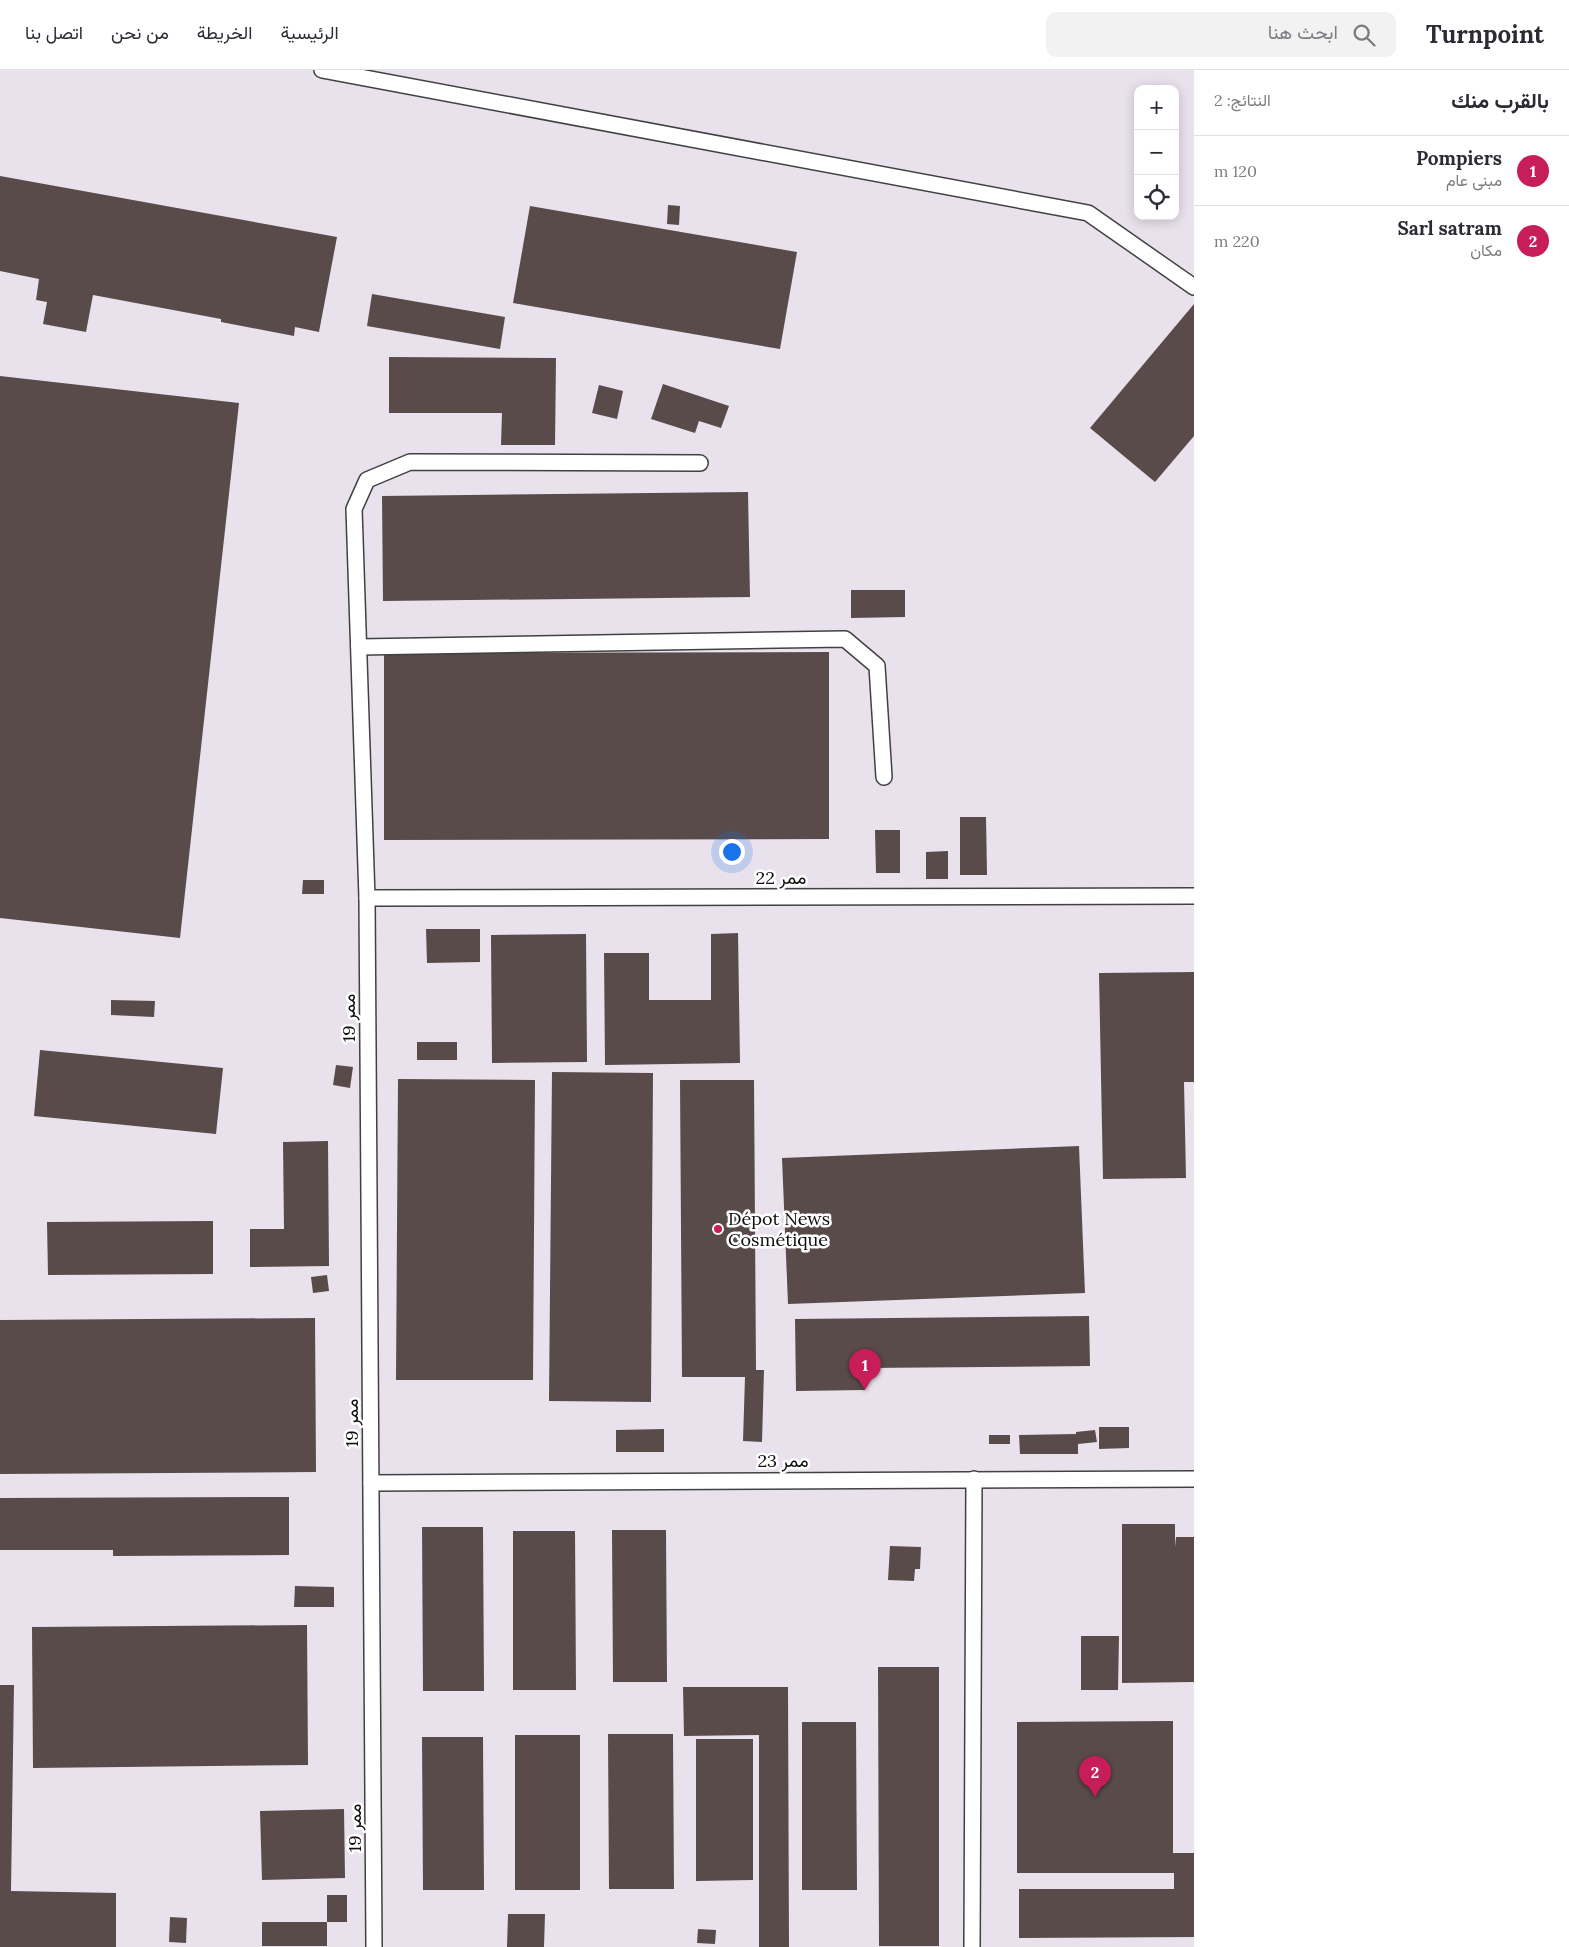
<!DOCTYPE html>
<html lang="ar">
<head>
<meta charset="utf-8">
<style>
  :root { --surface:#fff; --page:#f2f2f3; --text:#2b2b33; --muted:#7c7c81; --line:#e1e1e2; --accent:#c71e59 }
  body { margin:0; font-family:Lora,Vazirmatn,serif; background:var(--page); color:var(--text); direction:rtl }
  .controls { position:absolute; right:15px; top:15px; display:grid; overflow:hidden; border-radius:10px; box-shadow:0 2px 12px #0003 }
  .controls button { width:45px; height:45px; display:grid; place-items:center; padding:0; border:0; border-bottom:1px solid var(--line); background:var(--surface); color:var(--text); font:25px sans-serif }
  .you { position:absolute; left:731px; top:781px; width:18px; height:18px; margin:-12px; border:4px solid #fff; border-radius:50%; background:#1a73e8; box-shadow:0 0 0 8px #1a73e833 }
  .badge { display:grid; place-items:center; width:32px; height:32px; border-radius:50%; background:var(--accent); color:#fff; font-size:16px; font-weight:700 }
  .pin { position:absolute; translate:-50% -41px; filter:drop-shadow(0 1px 2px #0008) }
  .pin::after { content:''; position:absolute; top:26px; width:18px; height:15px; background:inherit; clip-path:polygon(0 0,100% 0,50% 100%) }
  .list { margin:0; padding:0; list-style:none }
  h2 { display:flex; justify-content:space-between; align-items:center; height:65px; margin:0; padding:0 20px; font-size:21px }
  h2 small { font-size:16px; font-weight:400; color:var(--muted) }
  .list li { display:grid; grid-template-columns:32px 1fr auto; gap:15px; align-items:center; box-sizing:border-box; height:70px; padding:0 20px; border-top:1px solid var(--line) }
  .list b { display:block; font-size:19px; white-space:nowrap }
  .list p { margin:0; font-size:16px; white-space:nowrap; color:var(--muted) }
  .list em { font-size:16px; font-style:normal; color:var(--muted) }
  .icon { flex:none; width:28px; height:28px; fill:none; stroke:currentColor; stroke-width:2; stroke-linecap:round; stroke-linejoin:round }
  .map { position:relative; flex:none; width:1194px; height:1877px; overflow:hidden; direction:ltr }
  header { display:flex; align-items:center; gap:30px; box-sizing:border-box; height:70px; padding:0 25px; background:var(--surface); border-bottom:1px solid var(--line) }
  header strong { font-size:24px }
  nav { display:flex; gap:28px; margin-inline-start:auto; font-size:18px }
  .search { width:350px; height:45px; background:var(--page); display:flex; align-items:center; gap:12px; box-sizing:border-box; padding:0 18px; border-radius:10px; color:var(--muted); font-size:19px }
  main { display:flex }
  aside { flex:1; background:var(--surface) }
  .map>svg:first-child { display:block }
  .industrial { fill:#e9e2ed; fill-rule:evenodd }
  .building { fill:#584b4a }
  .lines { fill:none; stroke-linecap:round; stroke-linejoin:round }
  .service-casing { stroke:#414141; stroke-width:18 }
  .service { stroke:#fff; stroke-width:15 }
  .poi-dot { fill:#c71e59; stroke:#fff; stroke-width:2 }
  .labels { text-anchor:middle; stroke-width:5; stroke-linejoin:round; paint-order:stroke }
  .street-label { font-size:18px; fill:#0e0e0e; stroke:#fff }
  .poi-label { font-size:18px; fill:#0e0e0e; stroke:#fff; text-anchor:start }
</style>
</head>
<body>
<header>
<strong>Turnpoint</strong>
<div class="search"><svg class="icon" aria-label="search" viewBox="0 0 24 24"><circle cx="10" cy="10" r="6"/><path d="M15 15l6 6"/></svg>ابحث هنا</div>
<nav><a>الرئيسية</a><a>الخريطة</a><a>من نحن</a><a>اتصل بنا</a></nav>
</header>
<main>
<aside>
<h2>بالقرب منك<small>النتائج: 2</small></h2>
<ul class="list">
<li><span class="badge">1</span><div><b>Pompiers</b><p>مبنى عام</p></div><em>120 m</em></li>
<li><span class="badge">2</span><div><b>Sarl satram</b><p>مكان</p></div><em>220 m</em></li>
</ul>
</aside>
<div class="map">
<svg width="1194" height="1877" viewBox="0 0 1194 1877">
  <rect width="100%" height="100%" fill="#fff7ef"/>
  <path class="industrial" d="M0,0H1194V1877H0ZM1138,19H1175V146H1138Z"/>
  <g class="building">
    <polygon points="0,106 337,167 319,262 295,257 294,266 221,252 221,249 93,225 86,262 43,254 47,232 36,230 39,209 0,201"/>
    <polygon points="668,135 680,136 679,155 667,154"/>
    <polygon points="530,136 797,182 780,279 513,233"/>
    <polygon points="372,224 505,247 500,279 367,256"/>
    <polygon points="1194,234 1194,366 1155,412 1090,358"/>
    <polygon points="389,287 556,288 555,375 501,375 502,343 389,343"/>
    <polygon points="0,306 239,333 180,868 0,848"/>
    <polygon points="663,314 729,336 721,358 699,351 695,363 651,349"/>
    <polygon points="599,315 623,321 617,349 592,343"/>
    <polygon points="748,422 750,527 383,531 382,426"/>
    <polygon points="851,520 905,520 905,547 851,548"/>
    <polygon points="829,582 829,769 384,770 384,583"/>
    <polygon points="960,747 986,747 987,805 960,805"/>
    <polygon points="875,760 900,760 900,803 876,803"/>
    <polygon points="948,781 948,809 926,809 926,782"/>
    <polygon points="303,810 324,810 324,824 302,824"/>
    <polygon points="426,859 480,859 480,892 427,893"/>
    <polygon points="738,863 740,993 605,995 604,883 649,883 649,930 711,930 711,864"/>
    <polygon points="586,864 587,992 492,993 491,865"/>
    <polygon points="1194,902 1194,1012 1184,1012 1186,1108 1103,1109 1099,903"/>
    <polygon points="111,930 155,931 154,947 111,945"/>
    <rect x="417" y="972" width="40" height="18"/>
    <polygon points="40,980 223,998 216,1064 34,1046"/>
    <polygon points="336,995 353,997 350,1018 333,1015"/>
    <polygon points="552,1002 653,1003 651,1332 549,1331"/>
    <polygon points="398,1009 535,1010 533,1310 396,1310"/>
    <polygon points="680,1010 754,1010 756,1300 764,1300 762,1372 743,1371 745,1307 682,1307"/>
    <polygon points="328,1071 329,1196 250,1197 250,1159 284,1159 283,1072"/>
    <polygon points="1079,1076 1085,1223 788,1234 782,1088"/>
    <polygon points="213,1151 213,1204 48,1205 47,1152"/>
    <polygon points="327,1205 329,1221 313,1223 311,1207"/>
    <polygon points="1089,1246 1090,1296 865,1298 865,1320 796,1321 795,1249"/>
    <polygon points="315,1248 316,1402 0,1404 0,1250"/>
    <polygon points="1099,1357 1129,1357 1129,1378 1099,1379"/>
    <polygon points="664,1359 664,1382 616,1382 616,1360"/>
    <polygon points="1095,1360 1097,1372 1078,1374 1078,1384 1020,1384 1019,1365 1076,1364 1076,1362"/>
    <rect x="989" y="1365" width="21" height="9"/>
    <polygon points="289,1427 289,1485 113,1486 113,1480 0,1480 0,1428"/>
    <polygon points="1122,1454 1175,1454 1175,1477 1176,1467 1194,1467 1194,1612 1122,1613"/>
    <polygon points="422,1457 483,1457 484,1621 423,1621"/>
    <polygon points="612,1460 666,1460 667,1612 613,1612"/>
    <polygon points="513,1461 575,1461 576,1620 513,1620"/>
    <polygon points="890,1476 921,1477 920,1499 915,1499 914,1511 888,1510"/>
    <polygon points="295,1516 334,1517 334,1537 294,1537"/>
    <polygon points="307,1555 308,1695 33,1698 32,1557"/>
    <polygon points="1081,1566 1119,1566 1118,1620 1081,1620"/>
    <polygon points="878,1597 939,1597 939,1876 879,1876"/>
    <polygon points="0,1615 14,1615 11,1821 116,1823 116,1877 0,1877"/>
    <polygon points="683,1617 788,1617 789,1877 759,1877 759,1665 684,1666"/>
    <polygon points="1173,1651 1173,1783 1194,1783 1194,1867 1019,1868 1019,1819 1174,1819 1174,1803 1017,1803 1017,1652"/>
    <polygon points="802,1652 856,1652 857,1820 802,1820"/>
    <polygon points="608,1664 673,1664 674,1819 609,1819"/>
    <rect x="515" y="1665" width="65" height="155"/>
    <polygon points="422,1667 483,1667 484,1820 423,1820"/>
    <polygon points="696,1669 753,1669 753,1810 696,1811"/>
    <polygon points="344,1739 345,1808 262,1810 260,1741"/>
    <rect x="327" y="1825" width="20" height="27"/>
    <polygon points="508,1844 545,1844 544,1877 507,1877"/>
    <polygon points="170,1847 187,1848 186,1873 169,1872"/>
    <rect x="262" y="1852" width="65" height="24"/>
    <polygon points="698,1859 716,1860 715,1874 697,1873"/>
  </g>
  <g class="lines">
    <defs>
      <g id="service">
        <polyline points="322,0 1088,143 1194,217"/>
        <polyline points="359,577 845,569 877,596 884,707"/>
        <polyline points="367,828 1194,826"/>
        <polyline points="371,1413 1194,1409"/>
        <polyline points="374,1877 367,828 354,439 367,410 410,392 700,393"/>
        <polyline points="972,1877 974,1409"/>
      </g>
    </defs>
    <use href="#service" class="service-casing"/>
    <use href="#service" class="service"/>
  </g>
  <circle class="poi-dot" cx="718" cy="1159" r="5"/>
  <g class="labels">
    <g class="street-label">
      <text x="781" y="814">ممر 22</text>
      <text transform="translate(349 948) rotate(-90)" y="6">ممر 19</text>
      <text transform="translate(352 1353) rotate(-90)" y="6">ممر 19</text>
      <text x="783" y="1397">ممر 23</text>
      <text transform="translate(355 1758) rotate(-90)" y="6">ممر 19</text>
    </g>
    <g class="poi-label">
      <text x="728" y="1155">Dépot News<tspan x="728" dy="21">Cosmétique</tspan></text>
    </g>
  </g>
</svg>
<div class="controls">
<button>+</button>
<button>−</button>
<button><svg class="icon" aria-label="locate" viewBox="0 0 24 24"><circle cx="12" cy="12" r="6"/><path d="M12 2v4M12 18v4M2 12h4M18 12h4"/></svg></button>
</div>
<div class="you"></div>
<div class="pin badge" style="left:865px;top:1320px">1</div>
<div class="pin badge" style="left:1095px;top:1727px">2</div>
</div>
</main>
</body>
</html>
